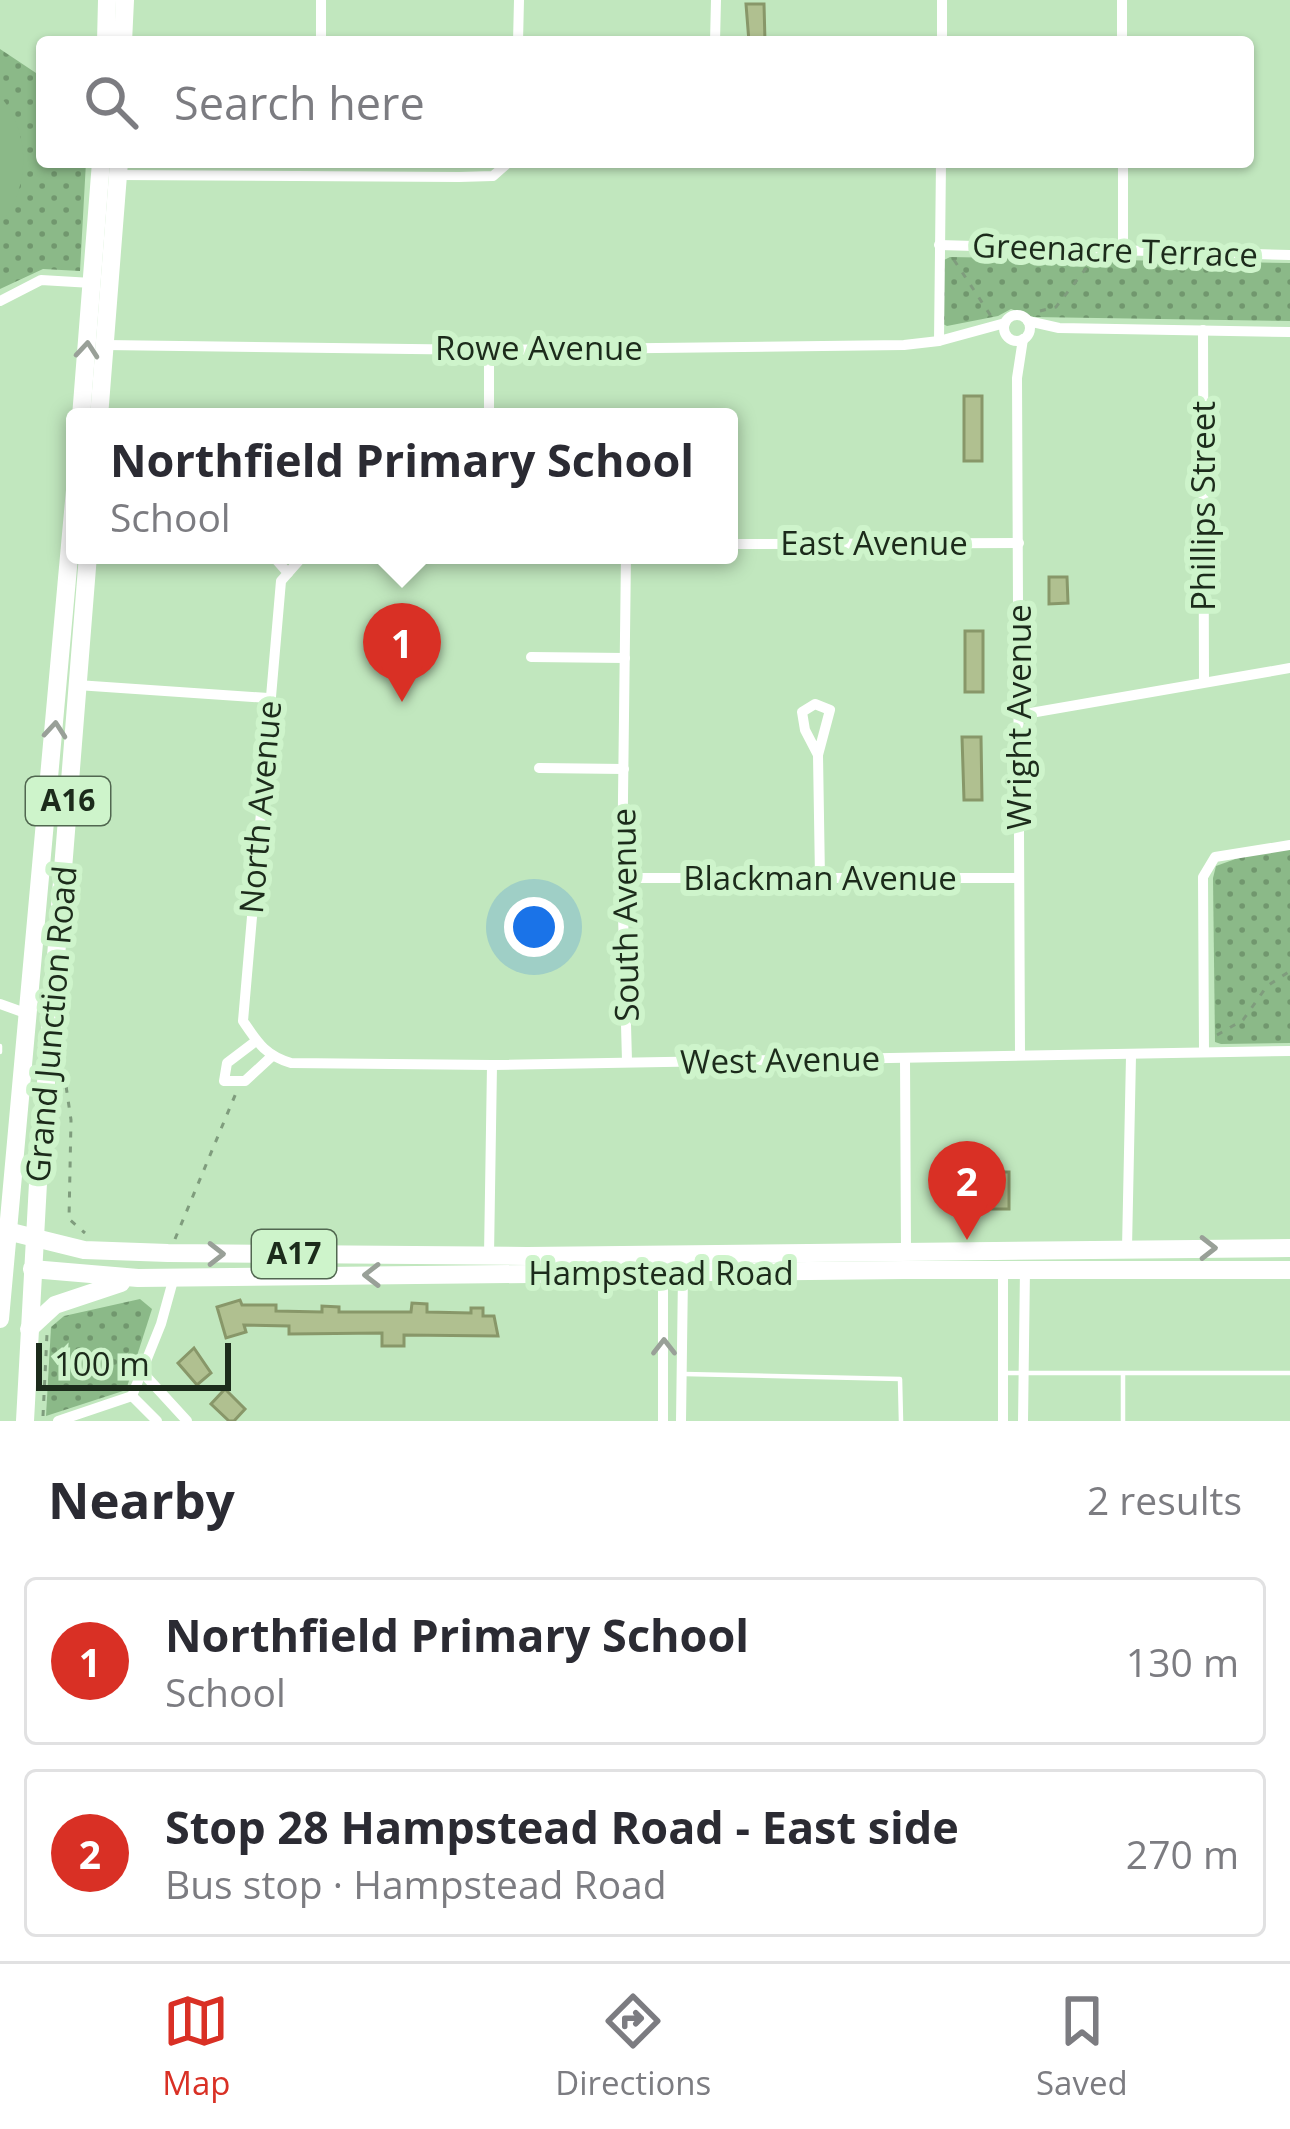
<!DOCTYPE html>
<html lang="en">
<head>
<meta charset="utf-8">
<style>
  :root { --surface:#fff; --page:#f7f7f7; --text:#2b2b33; --muted:#7c7c81; --line:#e1e1e2; --accent:#d93025 }
  body { margin:0; font-family:"Open Sans",sans-serif; background:var(--page); color:var(--text) }
  .scale { position:absolute; left:36px; bottom:30px; width:195px; box-sizing:border-box; padding-left:12px; border:6px solid #1c2b1b; border-top:0; font-size:33px; line-height:42px; white-space:nowrap; color:#1c2b1b; -webkit-text-stroke:9px #cef4cb; paint-order:stroke }
  .you { position:absolute; left:534px; top:927px; width:42px; height:42px; margin:-30px; border:9px solid #fff; border-radius:50%; background:#1a73e8; box-shadow:0 0 0 18px #1a73e833 }
  .badge { display:grid; place-items:center; width:78px; height:78px; border-radius:50%; background:var(--accent); color:#fff; font-size:39px; font-weight:700 }
  .pin { position:absolute; translate:-50% -99px; filter:drop-shadow(0 3px 6px #0008) }
  .pin::after { content:''; position:absolute; top:63px; width:42px; height:36px; background:inherit; clip-path:polygon(0 0,100% 0,50% 100%) }
  .popup { position:absolute; left:66px; top:408px; width:672px; height:156px; box-sizing:border-box; display:grid; place-content:center; border-radius:12px; background:var(--surface); filter:drop-shadow(0 3px 9px #0005); font-size:39px; white-space:nowrap; color:var(--muted) }
  .popup b { font-size:45px; color:var(--text) }
  .popup::after { content:''; position:absolute; left:50%; top:100%; margin-left:-24px; border:24px solid transparent; border-top-color:var(--surface) }
  .list { margin:0; padding:0; list-style:none }
  h2 { display:flex; justify-content:space-between; align-items:center; height:156px; margin:0; padding:0 48px; font-size:51px }
  h2 small { font-size:39px; font-weight:400; color:var(--muted) }
  .list li { display:grid; grid-template-columns:78px 1fr auto; gap:36px; align-items:center; box-sizing:border-box; height:168px; margin:0 24px 24px; padding:0 24px; border:3px solid var(--line); border-radius:12px }
  .list b { display:block; font-size:45px; white-space:nowrap }
  .list p { margin:0; font-size:39px; white-space:nowrap; color:var(--muted) }
  .list em { font-size:39px; font-style:normal; color:var(--muted) }
  .icon { flex:none; width:66px; height:66px; fill:none; stroke:currentColor; stroke-width:2; stroke-linecap:round; stroke-linejoin:round }
  .map { position:relative; flex:none; width:1290px; height:1421px; overflow:hidden }
  .search { position:absolute; background:var(--surface); box-shadow:0 3px 9px #0004; left:36px; right:36px; top:36px; height:132px; display:flex; align-items:center; gap:30px; box-sizing:border-box; padding:0 42px; border-radius:12px; color:var(--muted); font-size:45px }
  .sheet { height:540px; background:var(--surface) }
  nav { display:flex; justify-content:space-around; align-items:center; box-sizing:border-box; height:168px; border-top:3px solid var(--line); background:var(--surface); font-size:33px; color:var(--muted) }
  nav a { display:grid; justify-items:center; gap:6px }
  nav .on { color:var(--accent) }
  .map>svg:first-child { display:block }
  .grass { fill:url(#grass-dots) }
  .pitch { fill:#8bb988 }
  .building { fill:#b0c090; stroke:#889769; stroke-width:3 }
  .lines { fill:none; stroke-linecap:round; stroke-linejoin:round }
  .path { stroke:#7f9c7d; stroke-width:3; stroke-dasharray:6 9; stroke-linecap:butt }
  .lane { stroke:#fff; stroke-width:4.5 }
  .street { stroke:#fff; stroke-width:10 }
  .highway { stroke:#fff; stroke-width:18 }
  .oneway { stroke:#99a098 }
  .labels { text-anchor:middle; stroke-width:12; stroke-linejoin:round; paint-order:stroke }
  .shield { fill:#cef4cb; stroke:#516750; stroke-width:3 }
  .shield-label { font-size:30px; font-weight:bold; fill:#1c2b1b }
  .street-label { font-size:33px; fill:#1c2b1b; stroke:#cef4cb }
</style>
</head>
<body>
<div class="map">
<svg width="1290" height="1421" viewBox="0 0 1290 1421">
  <defs>
    <pattern id="grass-dots" width="8" height="8" patternUnits="userSpaceOnUse" patternTransform="scale(3)"><rect width="8" height="8" fill="#8bb988"/><path d="M2 2h.1M6 6h.1" fill="none" stroke="#71976e" stroke-width="1.8" stroke-linecap="round"/></pattern>
  </defs>
  <rect width="100%" height="100%" fill="#c1e7be"/>
  <g class="grass">
    <polygon points="0,49 42,77 42,162 86,162 80,271 43,269 0,289"/>
    <polygon points="950,257 1290,263 1290,321 1033,317 1011,309 998,316 947,326 941,323 944,260"/>
    <polygon points="1290,849 1290,1043 1221,1044 1215,1042 1213,878 1216,866 1241,857"/>
    <polygon points="140,1299 152,1309 126,1390 46,1416 51,1327 64,1316"/>
  </g>
  <path class="pitch" d="M0,96C31,132 31,188 0,224Z"/>
  <g class="building">
    <polygon points="746,4 764,4 765,42 749,42"/>
    <rect x="964" y="396" width="18" height="65"/>
    <polygon points="1049,577 1067,577 1068,603 1049,604"/>
    <rect x="965" y="631" width="18" height="61"/>
    <polygon points="962,737 981,737 982,800 964,800"/>
    <polygon points="969,1172 1009,1172 1009,1209 945,1209 945,1188 949,1181 969,1181"/>
    <polygon points="240,1300 242,1305 276,1305 276,1311 322,1312 322,1306 339,1307 339,1312 411,1312 412,1303 427,1304 427,1312 471,1313 471,1308 483,1308 483,1316 494,1316 498,1336 404,1335 404,1346 382,1346 382,1333 289,1334 289,1326 244,1325 246,1332 226,1338 217,1307"/>
    <polygon points="194,1348 211,1373 197,1385 178,1363"/>
    <polygon points="225,1389 245,1409 234,1421 229,1421 211,1404"/>
  </g>
  <g class="lines">
    <g class="path">
      <polyline points="954,260 991,316"/>
      <polyline points="1040,311 1056,307 1091,262"/>
      <polyline points="1217,1035 1243,1020 1267,986 1290,971"/>
      <polyline points="64,1072 71,1120 69,1219 85,1233"/>
      <polyline points="175,1239 236,1093"/>
      <polyline points="43,1416 47,1334"/>
    </g>
    <g class="lane">
      <polyline points="0,1046 0,1052"/>
      <polyline points="1003,1373 1290,1373"/>
      <polyline points="684,1374 900,1379 901,1421"/>
      <polyline points="1123,1421 1123,1375"/>
    </g>
    <g class="street">
      <polyline points="1122,0 1122,42"/>
      <polyline points="321,42 321,0"/>
      <polyline points="518,42 519,0"/>
      <polyline points="715,42 716,0"/>
      <polyline points="942,42 942,0"/>
      <polyline points="1123,162 1123,253"/>
      <polyline points="119,175 459,177 493,176 509,162"/>
      <polyline points="939,245 1290,255"/>
      <polyline points="0,301 41,280 92,283"/>
      <circle cx="1017" cy="328" r="13"/>
      <polyline points="1028,321 1059,328 1290,332"/>
      <polyline points="1203,330 1204,681"/>
      <polyline points="939,341 941,162"/>
      <polyline points="105,345 489,350 904,345 939,341 1005,323"/>
      <polyline points="489,350 489,417"/>
      <polyline points="729,544 1019,543"/>
      <polyline points="272,555 288,573"/>
      <path d="M304,555L281,581L243,1021C258,1043 265,1055 291,1063L492,1065L1290,1051"/>
      <polyline points="626,555 622,878 627,1061"/>
      <polyline points="531,657 625,658"/>
      <polyline points="77,685 268,698"/>
      <polyline points="1019,715 1290,668"/>
      <polyline points="818,755 805,730 802,712 815,704 830,710 818,755 820,878"/>
      <polyline points="539,768 624,769"/>
      <polyline points="622,878 1018,878"/>
      <polyline points="0,1004 28,1014"/>
      <polyline points="256,1041 227,1063 224,1081 245,1081 271,1057"/>
      <polyline points="1204,1051 1203,877 1215,857 1290,845"/>
      <polyline points="1020,1055 1017,378 1023,339"/>
      <polyline points="905,1058 906,1253"/>
      <polyline points="1127,1248 1131,1056"/>
      <polyline points="489,1255 492,1065"/>
      <polyline points="663,1274 663,1421"/>
      <polyline points="143,1373 187,1421"/>
      <polyline points="132,1396 157,1421"/>
      <polyline points="58,1421 132,1396 161,1324 174,1277"/>
      <polyline points="681,1421 683,1274"/>
      <polyline points="1003,1421 1003,1270"/>
      <polyline points="1023,1421 1025,1269"/>
    </g>
    <g class="highway">
      <polyline points="106,42 107,0"/>
      <polyline points="123,42 125,0"/>
      <polyline points="81,417 101,162"/>
      <polyline points="99,417 119,162"/>
      <polyline points="7,1231 84,1250 168,1253 527,1256 1290,1248"/>
      <polyline points="32,1269 138,1278 905,1270 1290,1270"/>
      <polyline points="0,1319 75,490"/>
      <polyline points="29,1329 55,1305 121,1283"/>
      <polyline points="25,1421 38,1183 88,555"/>
    </g>
  </g>
  <defs><path id="oneway-chevron" d="M-2-3.5L2.5 0L-2 3.5" fill="none" stroke-width="1.6" stroke-linecap="round" stroke-linejoin="round" transform="scale(3)"/></defs>
  <g class="oneway">
    <use href="#oneway-chevron" transform="translate(87 350) rotate(-85)"/>
    <use href="#oneway-chevron" transform="translate(55 730) rotate(-85)"/>
    <use href="#oneway-chevron" transform="translate(1208 1248)"/>
    <use href="#oneway-chevron" transform="translate(216 1254)"/>
    <use href="#oneway-chevron" transform="translate(372 1275) rotate(180)"/>
    <use href="#oneway-chevron" transform="translate(664 1347) rotate(-90)"/>
  </g>
  <g class="labels">
    <g class="shield">
      <rect x="26" y="777" width="84" height="48" rx="9"/>
      <rect x="252" y="1230" width="84" height="48" rx="9"/>
    </g>
    <g class="shield-label">
      <text x="68" y="811">A16</text>
      <text x="294" y="1264">A17</text>
    </g>
    <g class="street-label">
      <text transform="translate(1115 250) rotate(2)" y="12">Greenacre Terrace</text>
      <text x="539" y="360">Rowe Avenue</text>
      <text transform="translate(1203 506) rotate(-90)" y="12">Phillips Street</text>
      <text x="874" y="555">East Avenue</text>
      <text transform="translate(1019 717) rotate(-90)" y="12">Wright Avenue</text>
      <text transform="translate(260 807) rotate(-85)" y="12">North Avenue</text>
      <text x="820" y="890">Blackman Avenue</text>
      <text transform="translate(625 915) rotate(-91)" y="12">South Avenue</text>
      <text transform="translate(51 1024) rotate(-85)" y="12">Grand Junction Road</text>
      <text transform="translate(780 1060) rotate(-1)" y="12">West Avenue</text>
      <text x="661" y="1285">Hampstead Road</text>
    </g>
  </g>
</svg>
<div class="scale">100 m</div>
<div class="you"></div>
<div class="pin badge" style="left:402px;top:702px">1</div>
<div class="popup"><b>Northfield Primary School</b>School</div>
<div class="pin badge" style="left:967px;top:1240px">2</div>
<div class="search"><svg class="icon" aria-label="search" viewBox="0 0 24 24"><circle cx="10" cy="10" r="6"/><path d="M15 15l6 6"/></svg>Search here</div>
</div>
<section class="sheet">
<h2>Nearby<small>2 results</small></h2>
<ul class="list">
<li><span class="badge">1</span><div><b>Northfield Primary School</b><p>School</p></div><em>130 m</em></li>
<li><span class="badge">2</span><div><b>Stop 28 Hampstead Road - East side</b><p>Bus stop · Hampstead Road</p></div><em>270 m</em></li>
</ul>
</section>
<nav>
<a class="on"><svg class="icon" aria-label="map" viewBox="0 0 24 24"><path d="M3 6l6-2 6 2 6-2v14l-6 2-6-2-6 2zM9 4v14M15 6v14"/></svg>Map</a>
<a><svg class="icon" aria-label="directions" viewBox="0 0 24 24"><path d="M12 3l9 9-9 9-9-9zM9 14v-3h6M13 9l2 2-2 2"/></svg>Directions</a>
<a><svg class="icon" aria-label="saved" viewBox="0 0 24 24"><path d="M7 4h10v16l-5-4-5 4z"/></svg>Saved</a>
</nav>
</body>
</html>
